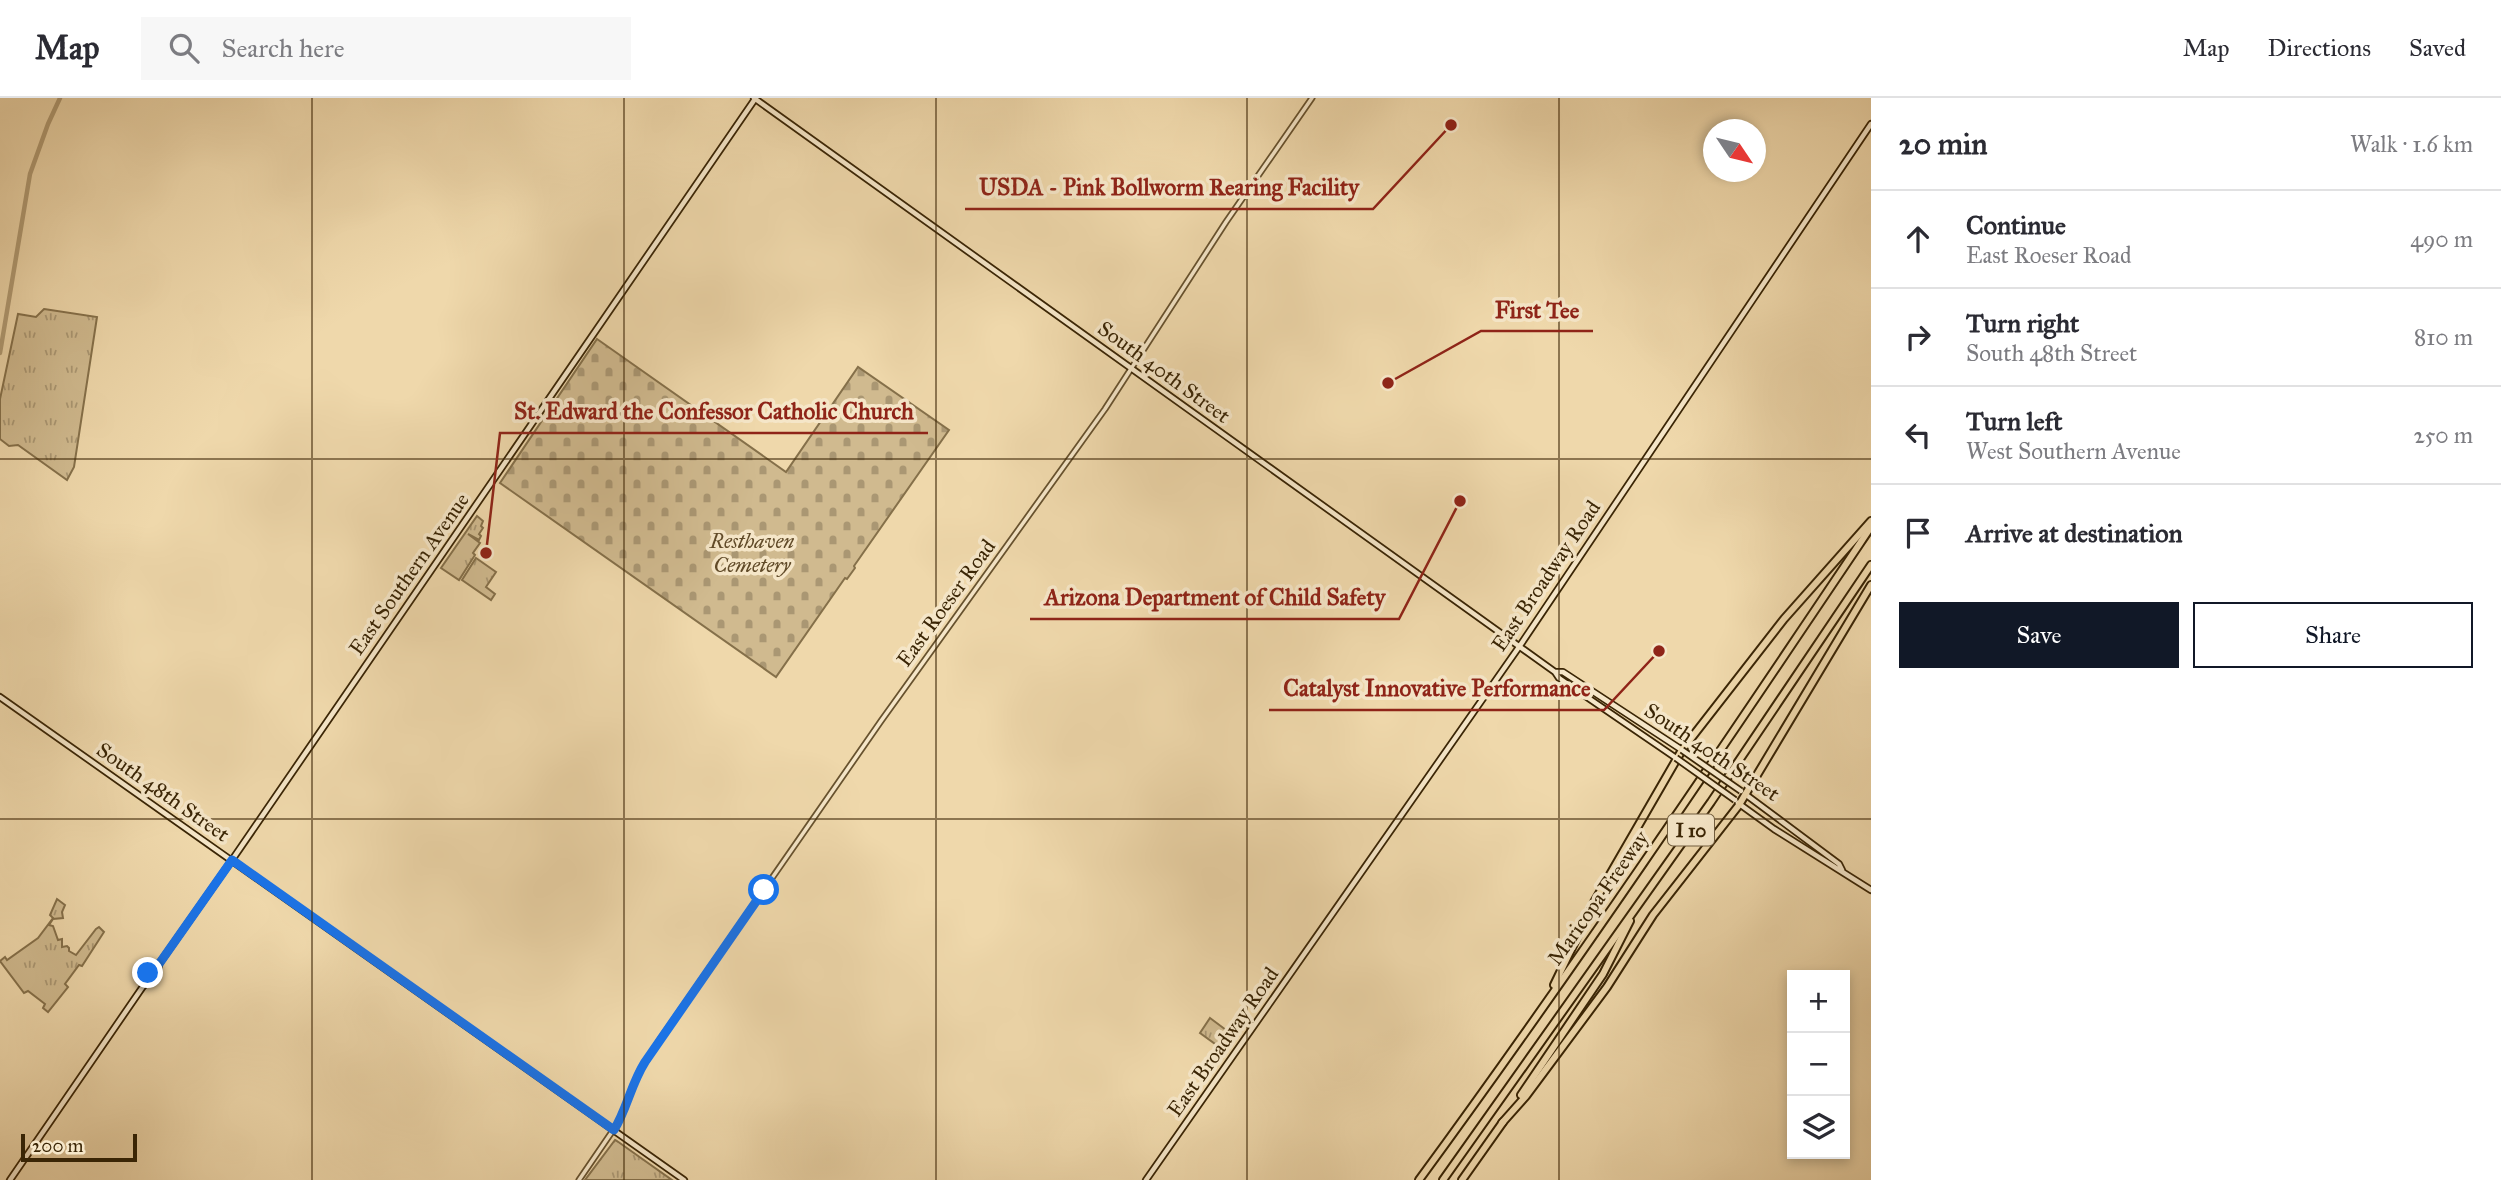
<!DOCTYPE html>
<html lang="en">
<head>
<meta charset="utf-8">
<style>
  :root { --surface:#fff; --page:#f7f7f7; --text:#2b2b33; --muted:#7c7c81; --line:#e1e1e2; --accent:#111827 }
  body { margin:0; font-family:"IM FELL Great Primer",serif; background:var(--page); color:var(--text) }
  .controls { position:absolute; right:21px; bottom:21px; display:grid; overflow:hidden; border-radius:0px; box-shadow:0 4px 10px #0003 }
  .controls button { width:63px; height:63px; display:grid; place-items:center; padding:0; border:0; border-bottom:2px solid var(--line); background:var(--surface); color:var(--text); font:35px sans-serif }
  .compass { position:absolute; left:1703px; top:21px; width:63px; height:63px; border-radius:50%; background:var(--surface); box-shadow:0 4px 10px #0003; rotate:125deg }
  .scale { position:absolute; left:21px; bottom:18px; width:116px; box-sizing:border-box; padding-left:7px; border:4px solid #3a2505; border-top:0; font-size:19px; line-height:24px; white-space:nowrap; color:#3a2505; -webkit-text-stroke:5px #f5e6c8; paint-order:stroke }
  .stop { position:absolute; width:21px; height:21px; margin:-16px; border:5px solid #1a73e8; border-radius:50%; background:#fff }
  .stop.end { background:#1a73e8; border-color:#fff; box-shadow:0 2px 7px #0008 }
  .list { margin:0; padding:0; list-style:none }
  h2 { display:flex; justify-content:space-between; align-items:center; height:91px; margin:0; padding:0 28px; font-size:30px }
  h2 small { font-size:23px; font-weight:400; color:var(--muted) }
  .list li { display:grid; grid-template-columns:46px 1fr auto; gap:21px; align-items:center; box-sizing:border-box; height:98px; padding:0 28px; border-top:2px solid var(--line) }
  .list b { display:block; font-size:26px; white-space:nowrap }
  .list p { margin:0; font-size:23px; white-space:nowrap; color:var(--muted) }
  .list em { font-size:23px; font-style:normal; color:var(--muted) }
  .actions { display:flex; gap:14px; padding:21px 28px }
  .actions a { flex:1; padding:16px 0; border:2px solid var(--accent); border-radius:0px; text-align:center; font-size:24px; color:var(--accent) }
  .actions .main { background:var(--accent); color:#fff }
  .icon { flex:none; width:38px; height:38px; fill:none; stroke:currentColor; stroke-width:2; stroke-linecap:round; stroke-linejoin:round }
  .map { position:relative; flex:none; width:1871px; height:1082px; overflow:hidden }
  header { display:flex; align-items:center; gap:42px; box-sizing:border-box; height:98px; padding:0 35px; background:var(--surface); border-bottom:2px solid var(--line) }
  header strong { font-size:33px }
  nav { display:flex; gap:38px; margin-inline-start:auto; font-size:24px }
  .search { width:490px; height:63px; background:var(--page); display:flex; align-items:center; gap:18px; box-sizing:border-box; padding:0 24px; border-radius:0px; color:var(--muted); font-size:26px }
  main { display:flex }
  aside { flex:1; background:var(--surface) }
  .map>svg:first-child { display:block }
  .grass { fill:url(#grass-tufts); stroke:#85704a; stroke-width:2 }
  .cemetery { fill:url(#cemetery-stones); stroke:#85704a; stroke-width:2 }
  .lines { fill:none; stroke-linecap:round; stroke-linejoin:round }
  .canal { stroke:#b19b73; stroke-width:4.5 }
  .tertiary-casing { stroke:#67522e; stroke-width:7 }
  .secondary-casing { stroke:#3a2505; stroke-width:8 }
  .motorway-casing { stroke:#3a2505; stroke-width:10 }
  .tertiary { stroke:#f5e6c8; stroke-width:3.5 }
  .secondary { stroke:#f5e6c8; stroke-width:4.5 }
  .motorway { stroke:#efd8ab; stroke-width:6 }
  .secondary-bridge-casing { stroke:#3a2505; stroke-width:8; stroke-linecap:butt }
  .secondary-bridge { stroke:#f5e6c8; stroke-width:4.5 }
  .route { stroke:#1a73e8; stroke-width:9 }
  .grid { fill:none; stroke:#3a2505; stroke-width:2; stroke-opacity:0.55 }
  .labels { text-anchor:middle; stroke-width:7; stroke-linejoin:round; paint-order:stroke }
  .shield { fill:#f5e6c8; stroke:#725f40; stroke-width:2 }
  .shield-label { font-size:19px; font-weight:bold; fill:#3a2505 }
  .street-label { font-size:21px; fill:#3a2505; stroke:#f5e6c8 }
  .park-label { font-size:21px; font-style:italic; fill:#604a28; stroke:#f5e6c8 }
  .leader { fill:none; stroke:#8f2418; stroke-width:2.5 }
  .callout-dot { fill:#8f2418; stroke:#f5e6c8; stroke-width:2.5 }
  .callout-label { font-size:23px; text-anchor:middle; font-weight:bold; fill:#8f2418; stroke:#f5e6c8; stroke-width:7; stroke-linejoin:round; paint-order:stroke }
</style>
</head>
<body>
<header>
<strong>Map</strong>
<div class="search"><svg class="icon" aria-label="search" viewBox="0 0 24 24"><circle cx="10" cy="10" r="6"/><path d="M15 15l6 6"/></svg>Search here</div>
<nav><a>Map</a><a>Directions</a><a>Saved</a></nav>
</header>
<main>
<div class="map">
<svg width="1871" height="1082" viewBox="0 0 1871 1082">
  <defs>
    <pattern id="grass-tufts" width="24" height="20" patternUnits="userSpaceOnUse" patternTransform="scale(1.75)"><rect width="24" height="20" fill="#d0ba8f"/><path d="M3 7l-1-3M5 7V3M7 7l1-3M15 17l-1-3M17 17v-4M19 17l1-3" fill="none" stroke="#aa9773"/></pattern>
    <pattern id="cemetery-stones" width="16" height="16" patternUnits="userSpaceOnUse" patternTransform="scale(1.75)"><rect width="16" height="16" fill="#d0ba8f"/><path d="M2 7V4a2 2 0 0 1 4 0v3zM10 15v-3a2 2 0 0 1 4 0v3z" fill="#aa9773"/></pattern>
  </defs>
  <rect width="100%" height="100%" fill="#efd8ab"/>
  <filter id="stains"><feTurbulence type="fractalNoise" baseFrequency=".00286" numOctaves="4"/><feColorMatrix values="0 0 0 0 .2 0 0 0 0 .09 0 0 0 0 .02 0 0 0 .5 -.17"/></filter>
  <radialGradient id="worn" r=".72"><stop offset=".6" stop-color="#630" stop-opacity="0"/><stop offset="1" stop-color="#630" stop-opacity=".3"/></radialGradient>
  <g class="grass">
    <polygon points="44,211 97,219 74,369 67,382 18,347 9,348 0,341 0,301 18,216 36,219"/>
    <polygon points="477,418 483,423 481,428 483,430 479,436 481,438 479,442 468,436 480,445 473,455 475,457 459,482 441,470"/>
    <polygon points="476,460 496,474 486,489 495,496 491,502 462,482"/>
    <polygon points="57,801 65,807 62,814 63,820 53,821 49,827 53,828 58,842 62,841 62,849 67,848 69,850 69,853 76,857 96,831 99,829 104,834 82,868 79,867 65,886 68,889 48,914 43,910 45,906 28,893 24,895 0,863 5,859 7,862 38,840 53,820 50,817"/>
    <polygon points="1210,920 1234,938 1228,947 1225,945 1218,948 1200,935"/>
    <polygon points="615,1042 617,1043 672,1082 585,1082"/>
  </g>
  <polygon class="cemetery" points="597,241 786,374 858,269 949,332 854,468 855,470 847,481 845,480 776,579 500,385"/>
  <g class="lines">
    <polyline class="canal" points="0,255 30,76 48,26 60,0"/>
    <defs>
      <polyline id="tertiary" points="579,1082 618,1025 639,974 661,940 881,623 1105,311 1226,124 1312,0"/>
      <g id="secondary">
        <polyline points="754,0 1555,574 1559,580 1676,660"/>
        <polyline points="1556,574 1563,574 1682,652"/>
        <polyline points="0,599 684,1082"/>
        <polyline points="1745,696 1839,766 1842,772"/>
        <polyline points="1738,705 1774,731 1871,792"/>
        <polyline points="144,887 143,882 154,866 159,866 232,762 755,1"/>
        <path d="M10,1082L144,887C154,883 159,877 159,866"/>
        <polyline points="1146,1082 1519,549 1871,26"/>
      </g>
      <g id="motorway">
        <polyline points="1554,887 1593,806 1682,652 1784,521 1871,423"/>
        <polyline points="1521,997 1603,876 1630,823"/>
        <polyline points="1502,1025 1526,998 1607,889 1653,817 1739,707 1871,487"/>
        <path d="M1419,1082C1576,868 1723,649 1871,429"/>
        <polyline points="1443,1082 1711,704 1871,467"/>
        <polyline points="1462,1082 1503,1024"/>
      </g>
    </defs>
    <use href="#tertiary" class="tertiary-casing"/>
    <use href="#secondary" class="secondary-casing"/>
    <use href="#motorway" class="motorway-casing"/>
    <use href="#tertiary" class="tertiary"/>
    <use href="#secondary" class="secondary"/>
    <use href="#motorway" class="motorway"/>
    <defs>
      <g id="secondary-bridge">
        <polyline points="1682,652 1741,693"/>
        <polyline points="1676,660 1735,702"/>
      </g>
    </defs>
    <use href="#secondary-bridge" class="secondary-bridge-casing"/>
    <use href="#secondary-bridge" class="secondary-bridge"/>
  </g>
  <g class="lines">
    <path class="route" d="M148,875L154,866H159L232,762L614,1032C627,1011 631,986 645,964L764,792"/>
  </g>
  <path class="grid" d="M312,0V1082M624,0V1082M936,0V1082M1247,0V1082M1559,0V1082M0,361H1871M0,721H1871"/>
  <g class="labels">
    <rect class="shield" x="1668" y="716.5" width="46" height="31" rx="5"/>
    <g class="shield-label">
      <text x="1691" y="739">I 10</text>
    </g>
    <g class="street-label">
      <text transform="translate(1164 274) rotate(36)" y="7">South 40th Street</text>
      <text transform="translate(409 476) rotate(-55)" y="7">East Southern Avenue</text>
      <text transform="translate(1546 478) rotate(-56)" y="7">East Broadway Road</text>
      <text transform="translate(946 505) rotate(-54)" y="7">East Roeser Road</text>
      <text transform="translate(1712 654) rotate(34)" y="7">South 40th Street</text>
      <text transform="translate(163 694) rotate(35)" y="7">South 48th Street</text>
      <text transform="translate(1598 800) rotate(-55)" y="7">Maricopa Freeway</text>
      <text transform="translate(1223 944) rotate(-55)" y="7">East Broadway Road</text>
    </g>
    <g class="park-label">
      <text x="752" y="450">Resthaven<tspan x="752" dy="24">Cemetery</tspan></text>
    </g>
  </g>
  <path class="leader" d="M1451 27L1373 111H965M1388 285L1481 233H1593M486 455L500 335H928M1460 403L1399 521H1030M1659 553L1604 612H1269"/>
  <g class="callout-dot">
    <circle cx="1451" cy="27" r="7"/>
    <circle cx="1388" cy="285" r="7"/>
    <circle cx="486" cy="455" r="7"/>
    <circle cx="1460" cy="403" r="7"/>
    <circle cx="1659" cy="553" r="7"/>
  </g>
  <g class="callout-label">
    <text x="1169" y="97">USDA - Pink Bollworm Rearing Facility</text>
    <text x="1537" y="220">First Tee</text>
    <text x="714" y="321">St. Edward the Confessor Catholic Church</text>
    <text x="1215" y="507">Arizona Department of Child Safety</text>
    <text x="1437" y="598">Catalyst Innovative Performance</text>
  </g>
  <rect width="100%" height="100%" filter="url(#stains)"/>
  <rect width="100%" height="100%" fill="url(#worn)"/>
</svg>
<div class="controls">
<button>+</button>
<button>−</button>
<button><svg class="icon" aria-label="layers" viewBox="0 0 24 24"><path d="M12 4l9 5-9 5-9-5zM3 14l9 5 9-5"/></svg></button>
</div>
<svg class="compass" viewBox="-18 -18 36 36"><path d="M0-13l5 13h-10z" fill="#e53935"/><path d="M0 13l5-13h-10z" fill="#7c7c81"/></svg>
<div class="scale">200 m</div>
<div class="stop" style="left:764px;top:792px"></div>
<div class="stop end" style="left:148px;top:875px"></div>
</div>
<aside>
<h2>20 min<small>Walk · 1.6 km</small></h2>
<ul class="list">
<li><svg class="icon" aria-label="ahead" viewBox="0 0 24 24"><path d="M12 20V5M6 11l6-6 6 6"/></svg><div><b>Continue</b><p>East Roeser Road</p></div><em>490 m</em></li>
<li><svg class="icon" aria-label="right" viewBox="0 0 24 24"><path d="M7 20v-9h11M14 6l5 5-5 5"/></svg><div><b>Turn right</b><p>South 48th Street</p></div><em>810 m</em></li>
<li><svg class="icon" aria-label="left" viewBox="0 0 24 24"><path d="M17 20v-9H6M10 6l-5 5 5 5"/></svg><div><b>Turn left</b><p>West Southern Avenue</p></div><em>250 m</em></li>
<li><svg class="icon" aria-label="arrive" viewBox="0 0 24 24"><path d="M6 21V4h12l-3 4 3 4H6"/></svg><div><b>Arrive at destination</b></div></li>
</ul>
<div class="actions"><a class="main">Save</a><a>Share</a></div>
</aside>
</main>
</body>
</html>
